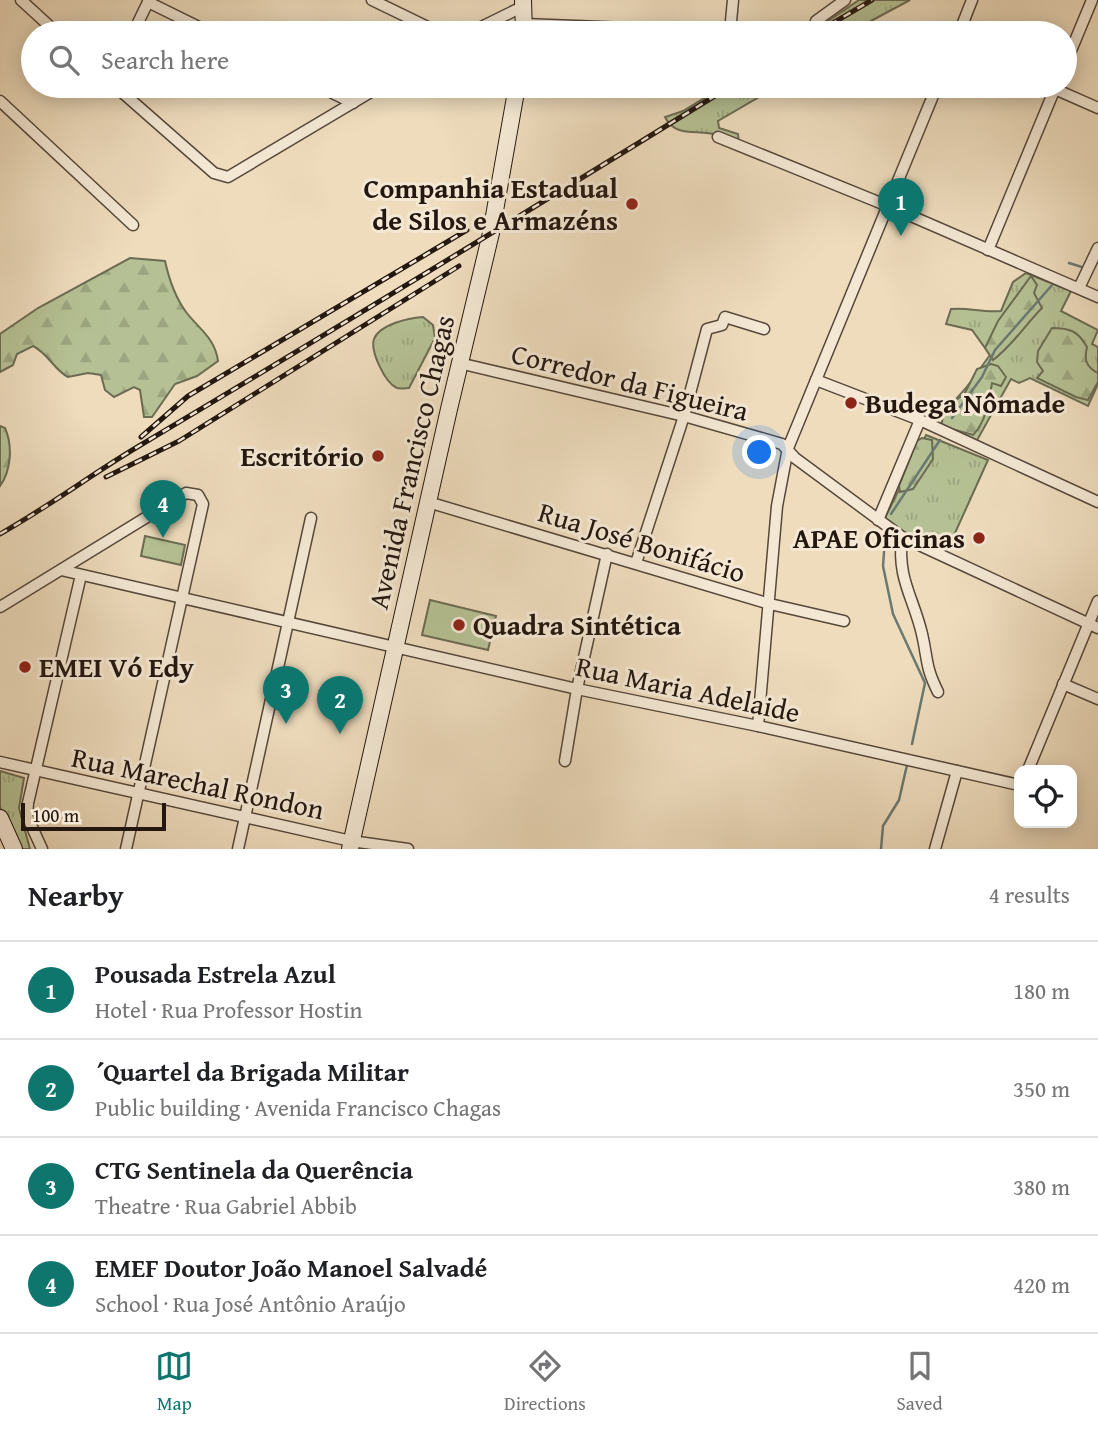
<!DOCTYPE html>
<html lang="en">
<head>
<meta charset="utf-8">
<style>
  :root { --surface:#fff; --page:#f2f2f2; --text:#202124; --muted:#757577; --line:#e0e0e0; --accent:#0f766e }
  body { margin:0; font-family:"Gentium Book Plus",serif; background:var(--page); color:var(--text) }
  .controls { position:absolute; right:21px; bottom:21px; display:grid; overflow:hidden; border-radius:14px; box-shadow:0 4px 18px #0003 }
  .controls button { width:63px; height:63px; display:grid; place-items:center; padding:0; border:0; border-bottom:2px solid var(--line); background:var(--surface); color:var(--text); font:35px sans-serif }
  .scale { position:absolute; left:21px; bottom:18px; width:145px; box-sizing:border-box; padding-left:7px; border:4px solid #241710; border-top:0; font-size:19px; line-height:24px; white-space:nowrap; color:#241710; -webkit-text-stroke:5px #f4e8d4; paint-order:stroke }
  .you { position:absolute; left:760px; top:453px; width:24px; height:24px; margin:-18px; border:5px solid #fff; border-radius:50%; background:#1a73e8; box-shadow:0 0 0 10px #1a73e833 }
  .badge { display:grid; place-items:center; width:46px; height:46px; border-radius:50%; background:var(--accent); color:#fff; font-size:23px; font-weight:700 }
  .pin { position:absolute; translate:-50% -58px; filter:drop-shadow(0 2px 4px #0008) }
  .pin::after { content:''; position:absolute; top:37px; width:24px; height:21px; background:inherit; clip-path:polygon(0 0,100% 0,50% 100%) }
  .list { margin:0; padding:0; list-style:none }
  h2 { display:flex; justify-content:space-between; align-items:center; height:91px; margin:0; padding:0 28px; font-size:30px }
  h2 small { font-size:23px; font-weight:400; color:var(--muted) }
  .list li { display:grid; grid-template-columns:46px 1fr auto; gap:21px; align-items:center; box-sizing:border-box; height:98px; padding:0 28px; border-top:2px solid var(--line) }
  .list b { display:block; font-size:26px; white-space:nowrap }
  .list p { margin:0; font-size:23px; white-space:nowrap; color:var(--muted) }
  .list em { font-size:23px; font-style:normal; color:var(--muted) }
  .icon { flex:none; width:38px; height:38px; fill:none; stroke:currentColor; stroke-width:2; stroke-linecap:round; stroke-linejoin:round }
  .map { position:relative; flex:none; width:1098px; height:849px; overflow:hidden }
  .search { position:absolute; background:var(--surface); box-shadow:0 4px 18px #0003; left:21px; right:21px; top:21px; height:77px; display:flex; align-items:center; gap:18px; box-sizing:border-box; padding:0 24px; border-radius:38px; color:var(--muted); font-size:26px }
  .sheet { height:483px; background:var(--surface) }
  nav { display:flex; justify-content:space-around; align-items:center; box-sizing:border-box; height:98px; border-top:2px solid var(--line); background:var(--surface); font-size:19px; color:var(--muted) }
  nav a { display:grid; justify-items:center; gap:4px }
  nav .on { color:var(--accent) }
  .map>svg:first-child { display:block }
  .grass { fill:url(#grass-tufts); stroke:#6c6c52; stroke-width:2 }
  .forest { fill:url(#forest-firs); stroke:#6c6c52; stroke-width:2 }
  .pitch { fill:#b5c194; stroke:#6c6c52; stroke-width:2 }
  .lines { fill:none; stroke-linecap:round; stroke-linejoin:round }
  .stream { stroke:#6a7972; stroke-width:2.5 }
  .street-casing { stroke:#56483b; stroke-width:13 }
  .secondary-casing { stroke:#241710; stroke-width:18 }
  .street { stroke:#f4e8d4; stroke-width:10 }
  .secondary { stroke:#f4e8d4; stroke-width:16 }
  .rail-casing { stroke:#241710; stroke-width:5 }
  .rail { stroke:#f4e8d4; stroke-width:2.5; stroke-dasharray:8; stroke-linecap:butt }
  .poi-dot { fill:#8f2418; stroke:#f4e8d4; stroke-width:2.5 }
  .labels { text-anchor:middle; stroke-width:6; stroke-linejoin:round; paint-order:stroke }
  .poi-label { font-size:28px; font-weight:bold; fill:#241710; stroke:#f4e8d4; text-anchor:end }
  .street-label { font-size:28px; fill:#241710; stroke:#f4e8d4 }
</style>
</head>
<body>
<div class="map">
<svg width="1098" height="849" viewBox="0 0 1098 849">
  <defs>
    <pattern id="grass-tufts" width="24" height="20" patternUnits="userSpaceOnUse" patternTransform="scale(1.75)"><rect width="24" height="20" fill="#b5c194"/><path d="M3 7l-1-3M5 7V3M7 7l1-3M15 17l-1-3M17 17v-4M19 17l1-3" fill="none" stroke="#9ca57f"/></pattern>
    <pattern id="forest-firs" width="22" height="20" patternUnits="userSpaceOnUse" patternTransform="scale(1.75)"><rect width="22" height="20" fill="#b5c194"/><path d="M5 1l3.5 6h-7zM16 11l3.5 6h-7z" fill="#9ca57f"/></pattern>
  </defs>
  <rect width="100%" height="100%" fill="#eedcbd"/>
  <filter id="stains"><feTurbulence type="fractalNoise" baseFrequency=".00286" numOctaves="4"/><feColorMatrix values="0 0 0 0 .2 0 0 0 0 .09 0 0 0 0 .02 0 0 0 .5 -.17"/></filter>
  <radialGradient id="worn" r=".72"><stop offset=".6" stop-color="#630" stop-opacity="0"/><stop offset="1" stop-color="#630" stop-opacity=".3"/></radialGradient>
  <g class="grass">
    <polygon points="859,0 910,0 869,22 867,30 863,33 818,33 818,28"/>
    <path d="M724,86H778L718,121L719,128L738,134L739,144C732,141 725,137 717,135C698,129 675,138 665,117L683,111Z"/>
    <path d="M1026,273L1071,291L1061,311L1098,330L1092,344L1098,347V384L1088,406L1030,378L1019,383L1011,379L975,444L941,426L945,409C965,393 975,375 990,355L972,330L946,324L951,309C968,307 983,313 1001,311L1013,282Z"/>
    <path d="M423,317L433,325L435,338L409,388C405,388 401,389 397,388C385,383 370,351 374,339C380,324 409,318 423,317Z"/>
    <polygon points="926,435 988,460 946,553 883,522"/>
    <polygon points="0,771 24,778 19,808 30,849 19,849 0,807"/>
  </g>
  <g class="forest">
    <path d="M130,258L165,261C169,279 175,297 186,312C199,329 215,338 218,361L197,376L175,384L152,417H144L140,390L134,387L114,397L105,390L101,375L88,373L68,377C53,369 49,354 33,346L17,354L13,365L0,372V334L38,308Z"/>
    <path d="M1031,276L1037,285L1034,293L1042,308C1025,325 1013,345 993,360L985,348L998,321Z"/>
    <path d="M1052,328C1070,328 1078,331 1087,347C1084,360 1086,367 1098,373V382L1088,400L1076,397L1037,378L1043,371L1037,362L1038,351Z"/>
    <path d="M991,364L998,366L1006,377L1001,386L992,383C989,401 986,422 973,435L941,426L945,409L965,393L977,369Z"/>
    <path d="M0,426L5,428C13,446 11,471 0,486Z"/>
    <polygon points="922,438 932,440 933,459 913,489 900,492 899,486 917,441"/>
  </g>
  <g class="pitch">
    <polygon points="145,536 185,545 181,565 141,556"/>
    <polygon points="430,600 496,616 488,650 422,635"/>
  </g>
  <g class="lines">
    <g class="stream">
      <polyline points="1069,263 1085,268"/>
      <polyline points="952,418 982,377 995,350 1053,284"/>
      <polyline points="891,514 940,440"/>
      <polyline points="885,539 883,566 893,614 925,683 912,744"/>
      <polyline points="881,849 883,826 899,800 907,765"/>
    </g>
    <defs>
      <g id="street">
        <polyline points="21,0 57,33"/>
        <polyline points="372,0 440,33"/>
        <polyline points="148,2 211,33"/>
        <polyline points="524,24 730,32 733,0"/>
        <polyline points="133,33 149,0"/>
        <polyline points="469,33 524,6"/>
        <polyline points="813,33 816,21 845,0"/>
        <polyline points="959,33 972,0"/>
        <polyline points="1065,65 1092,0"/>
        <polyline points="115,86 214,173 228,177 381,86"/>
        <polyline points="318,86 353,103"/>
        <polyline points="1048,86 1098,108"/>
        <polyline points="0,101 133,225"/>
        <polyline points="718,137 888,206 1098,297"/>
        <polyline points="988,250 1056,86"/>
        <polyline points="1079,288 1098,248"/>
        <polyline points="459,363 684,416 782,444 795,458 902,537 1098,628"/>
        <polyline points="816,380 920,420 1098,502"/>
        <polyline points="428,502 770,604 844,621"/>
        <polyline points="878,520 920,420"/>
        <path d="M902,537C897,579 913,596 922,634C928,660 925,666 938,692"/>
        <polyline points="636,563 684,416 707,329 722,325 725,317 764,329"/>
        <polyline points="61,570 577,689 758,726 1019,785"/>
        <polyline points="0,607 186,493 198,495 203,504 126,849"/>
        <polyline points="1063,684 1098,699"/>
        <polyline points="758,726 777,506 788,448 937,86"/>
        <polyline points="565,761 577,689 607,554"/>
        <polyline points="0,762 351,841 408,849"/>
        <polyline points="1028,770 1098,601"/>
        <polyline points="42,849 27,816 28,803 81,575"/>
        <polyline points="238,849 311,518"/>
        <polyline points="935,849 957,771"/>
      </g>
      <g id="secondary">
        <polyline points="523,0 524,33"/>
        <polyline points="0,818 14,849"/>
        <polyline points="350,849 449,409 491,233 517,86"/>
      </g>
    </defs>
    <use href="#street" class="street-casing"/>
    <use href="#secondary" class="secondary-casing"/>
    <use href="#street" class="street"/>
    <use href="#secondary" class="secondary"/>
    <defs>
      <g id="rail">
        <polyline points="816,33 872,0"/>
        <polyline points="141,437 188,396 467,230"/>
        <polyline points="106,477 179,441 459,266"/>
        <path d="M0,534C48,507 92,474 139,446C337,328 535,207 731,86"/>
      </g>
    </defs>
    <use href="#rail" class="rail-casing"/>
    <use href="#rail" class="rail"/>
  </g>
  <g class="poi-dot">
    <circle cx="632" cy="204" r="7"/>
    <circle cx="851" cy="403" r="7"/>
    <circle cx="378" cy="456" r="7"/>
    <circle cx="979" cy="538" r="7"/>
    <circle cx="459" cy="625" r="7"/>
    <circle cx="25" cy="667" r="7"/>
  </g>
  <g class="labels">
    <g class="poi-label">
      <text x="618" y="198">Companhia Estadual<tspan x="618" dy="32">de Silos e Armazéns</tspan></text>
      <text x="865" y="413" text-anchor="start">Budega Nômade</text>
      <text x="364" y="466">Escritório</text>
      <text x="965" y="548">APAE Oficinas</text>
      <text x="473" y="635" text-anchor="start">Quadra Sintética</text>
      <text x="39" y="677" text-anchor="start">EMEI Vó Edy</text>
    </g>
    <g class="street-label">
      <text transform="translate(630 382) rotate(14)" y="10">Corredor da Figueira</text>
      <text transform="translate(411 462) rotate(-77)" y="10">Avenida Francisco Chagas</text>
      <text transform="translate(642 542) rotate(17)" y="10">Rua José Bonifácio</text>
      <text transform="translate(688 689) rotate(12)" y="10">Rua Maria Adelaide</text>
      <text transform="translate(198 783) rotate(12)" y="10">Rua Marechal Rondon</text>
    </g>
  </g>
  <rect width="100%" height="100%" filter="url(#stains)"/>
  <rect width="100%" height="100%" fill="url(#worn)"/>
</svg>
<div class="controls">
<button><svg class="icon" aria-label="locate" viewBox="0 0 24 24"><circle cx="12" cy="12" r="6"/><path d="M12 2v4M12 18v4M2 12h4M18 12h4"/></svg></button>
</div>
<div class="scale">100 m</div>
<div class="you"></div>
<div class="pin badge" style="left:901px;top:236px">1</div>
<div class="pin badge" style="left:340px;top:734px">2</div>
<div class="pin badge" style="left:286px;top:724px">3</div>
<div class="pin badge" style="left:163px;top:538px">4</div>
<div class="search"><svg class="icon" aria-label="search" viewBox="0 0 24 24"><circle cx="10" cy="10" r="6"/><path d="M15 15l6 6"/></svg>Search here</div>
</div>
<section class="sheet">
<h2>Nearby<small>4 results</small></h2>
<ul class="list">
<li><span class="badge">1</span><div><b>Pousada Estrela Azul</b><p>Hotel · Rua Professor Hostin</p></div><em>180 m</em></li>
<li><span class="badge">2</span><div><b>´Quartel da Brigada Militar</b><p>Public building · Avenida Francisco Chagas</p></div><em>350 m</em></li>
<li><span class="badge">3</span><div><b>CTG Sentinela da Querência</b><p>Theatre · Rua Gabriel Abbib</p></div><em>380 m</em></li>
<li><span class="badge">4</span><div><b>EMEF Doutor João Manoel Salvadé</b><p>School · Rua José Antônio Araújo</p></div><em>420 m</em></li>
</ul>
</section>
<nav>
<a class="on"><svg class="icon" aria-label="map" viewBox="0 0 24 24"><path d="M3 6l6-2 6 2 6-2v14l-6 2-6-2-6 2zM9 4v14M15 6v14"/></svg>Map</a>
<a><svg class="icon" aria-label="directions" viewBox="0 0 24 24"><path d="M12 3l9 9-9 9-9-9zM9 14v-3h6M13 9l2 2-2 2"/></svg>Directions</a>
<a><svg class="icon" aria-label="saved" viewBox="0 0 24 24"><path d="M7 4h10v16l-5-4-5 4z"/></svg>Saved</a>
</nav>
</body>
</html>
